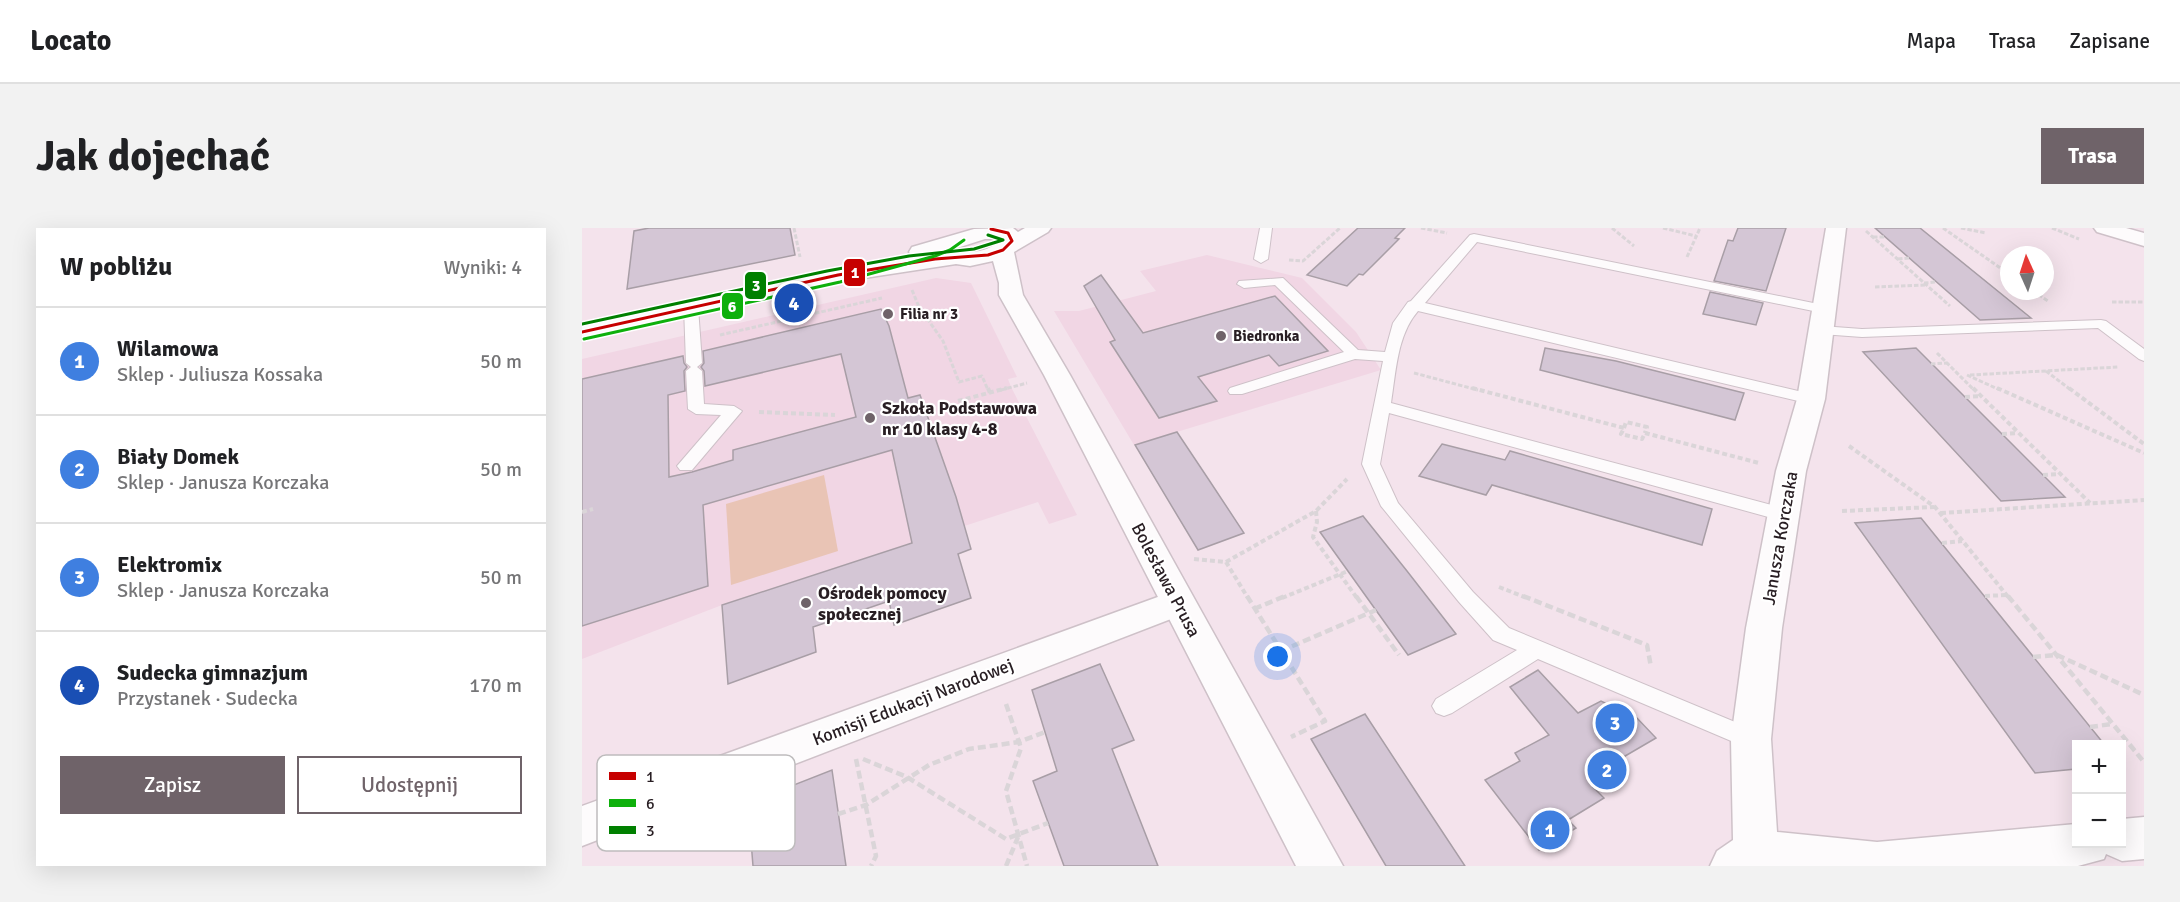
<!DOCTYPE html>
<html lang="pl">
<head>
<meta charset="utf-8">
<style>
  :root { --surface:#fff; --page:#f2f2f2; --text:#202124; --muted:#757577; --line:#e0e0e0; --accent:#6f6369 }
  body { margin:0; font-family:Signika,sans-serif; background:var(--page); color:var(--text) }
  .controls { position:absolute; right:18px; bottom:18px; display:grid; overflow:hidden; border-radius:0px; box-shadow:0 6px 24px #0002 }
  .controls button { width:54px; height:54px; display:grid; place-items:center; padding:0; border:0; border-bottom:2px solid var(--line); background:var(--surface); color:var(--text); font:30px sans-serif }
  .compass { position:absolute; left:1418px; top:18px; width:54px; height:54px; border-radius:50%; background:var(--surface); box-shadow:0 6px 24px #0002; rotate:357deg }
  .you { position:absolute; left:696px; top:429px; width:21px; height:21px; margin:-15px; border:4px solid #fff; border-radius:50%; background:#1a73e8; box-shadow:0 0 0 9px #1a73e833 }
  .badge { display:grid; place-items:center; width:39px; height:39px; border-radius:50%; background:var(--accent); color:#fff; font-size:20px; font-weight:700 }
  .pin { position:absolute; translate:-50% -50%; border:3px solid #fff; box-shadow:0 2px 6px #0006 }
  .list { margin:0; padding:0; list-style:none }
  h2 { display:flex; justify-content:space-between; align-items:center; height:78px; margin:0; padding:0 24px; font-size:26px }
  h2 small { font-size:20px; font-weight:400; color:var(--muted) }
  .list li { display:grid; grid-template-columns:39px 1fr auto; gap:18px; align-items:center; box-sizing:border-box; height:108px; padding:0 24px; border-top:2px solid var(--line) }
  .list b { display:block; font-size:22px; white-space:nowrap }
  .list p { margin:0; font-size:20px; white-space:nowrap; color:var(--muted) }
  .list em { font-size:20px; font-style:normal; color:var(--muted) }
  .actions { display:flex; gap:12px; padding:18px 24px }
  .actions a { flex:1; padding:14px 0; border:2px solid var(--accent); border-radius:0px; text-align:center; font-size:21px; color:var(--accent) }
  .actions .main { background:var(--accent); color:#fff }
  .map { position:relative; flex:none; width:1562px; height:638px; overflow:hidden; border-radius:0px }
  header { display:flex; align-items:center; gap:36px; box-sizing:border-box; height:84px; padding:0 30px; background:var(--surface); border-bottom:2px solid var(--line) }
  header strong { font-size:28px }
  nav { display:flex; gap:33px; margin-inline-start:auto; font-size:21px }
  .intro { display:flex; align-items:center; justify-content:space-between; box-sizing:border-box; height:144px; padding:0 36px }
  h1 { margin:0; font-size:42px }
  .button { padding:15px 27px; border-radius:0px; background:var(--accent); color:#fff; font-size:21px; font-weight:700 }
  main { display:flex; gap:36px; padding:0 36px }
  aside { flex:1; background:var(--surface); border-radius:0px; box-shadow:0 6px 24px #0002 }
  .map>svg:first-child { display:block }
  .built { fill:#f1d6e4 }
  .green { fill:#e9c4b5 }
  .building { fill:#d4c6d5; stroke:#a89ea6; stroke-width:1.5 }
  .lines { fill:none; stroke-linecap:round; stroke-linejoin:round }
  .lane-casing { stroke:#cec1c8; stroke-width:2 }
  .street-casing { stroke:#cec1c8; stroke-width:3 }
  .secondary-casing { stroke:#cec1c8; stroke-width:3 }
  .path-far2 { stroke:#dad5d8; stroke-width:3; stroke-dasharray:4.5 2; stroke-linecap:butt }
  .path-far1 { stroke:#dad5d8; stroke-width:4; stroke-dasharray:5 3; stroke-linecap:butt }
  .path { stroke:#dad5d8; stroke-width:4.5; stroke-dasharray:8 4; stroke-linecap:butt }
  .lane { fill:#fdfbfc; fill-rule:evenodd }
  .street { fill:#fdfbfc; fill-rule:evenodd }
  .secondary { fill:#fdfbfc; fill-rule:evenodd }
  .bus-1-casing { stroke:#fff; stroke-width:6 }
  .bus-2-casing { stroke:#fff; stroke-width:6 }
  .bus-3-casing { stroke:#fff; stroke-width:6 }
  .bus-1 { stroke:#c60000; stroke-width:3 }
  .bus-2 { stroke:#0eb00c; stroke-width:3 }
  .bus-3 { stroke:#008000; stroke-width:3 }
  .poi-dot { fill:#6f6369; stroke:#fff; stroke-width:2 }
  .labels { text-anchor:middle; stroke-width:4.5; stroke-linejoin:round; paint-order:stroke }
  .far-poi-label { font-size:15px; font-weight:bold; fill:#281e23; stroke:#fff; text-anchor:start }
  .poi-label { font-size:18px; font-weight:bold; fill:#281e23; stroke:#fff; text-anchor:start }
  .street-label { font-size:18px; fill:#281e23; stroke:#fff }
  .key { fill:#fff; stroke:#bebcbd; stroke-width:1.5 }
  .key-label { font-size:16px; fill:#281e23 }
  .line-badge { stroke:#fff; stroke-width:2 }
  .badge-label { font-size:16px; text-anchor:middle; font-weight:bold; fill:#fff }
</style>
</head>
<body>
<header>
<strong>Locato</strong>
<nav><a>Mapa</a><a>Trasa</a><a>Zapisane</a></nav>
</header>
<div class="intro"><h1>Jak dojechać</h1><a class="button">Trasa</a></div>
<main>
<aside>
<h2>W pobliżu<small>Wyniki: 4</small></h2>
<ul class="list">
<li><span class="badge" style="background:#3f7fe0">1</span><div><b>Wilamowa</b><p>Sklep · Juliusza Kossaka</p></div><em>50 m</em></li>
<li><span class="badge" style="background:#3f7fe0">2</span><div><b>Biały Domek</b><p>Sklep · Janusza Korczaka</p></div><em>50 m</em></li>
<li><span class="badge" style="background:#3f7fe0">3</span><div><b>Elektromix</b><p>Sklep · Janusza Korczaka</p></div><em>50 m</em></li>
<li><span class="badge" style="background:#1a4fb4">4</span><div><b>Sudecka gimnazjum</b><p>Przystanek · Sudecka</p></div><em>170 m</em></li>
</ul>
<div class="actions"><a class="main">Zapisz</a><a>Udostępnij</a></div>
</aside>
<div class="map">
<svg width="1562" height="638" viewBox="0 0 1562 638">
  <rect width="100%" height="100%" fill="#f4e3ec"/>
  <g class="built">
    <polygon points="625,27 720,50 774,104 799,142 552,217 472,83 497,83 574,63 558,43"/>
    <polygon points="354,50 389,55 435,149 426,151 429,159 495,287 467,296 456,274 140,377 0,431 0,131"/>
  </g>
  <polygon class="green" points="242,247 256,323 149,357 144,276"/>
  <g class="building">
    <polygon points="67,0 208,0 213,27 45,61 52,3"/>
    <polygon points="776,0 823,0 813,10 817,11 781,47 777,46 765,58 725,47"/>
    <polygon points="1156,0 1204,0 1184,63 1132,53 1146,12 1151,13"/>
    <polygon points="1293,0 1338,0 1449,90 1398,92"/>
    <polygon points="519,47 561,105 693,68 746,123 697,138 687,127 616,149 635,173 577,190 528,114 533,112 502,58"/>
    <polygon points="1128,64 1181,75 1174,97 1121,86"/>
    <polygon points="299,81 307,98 326,170 338,167 374,269 389,321 376,326 389,370 312,397 307,373 231,399 234,424 146,456 140,377 330,315 310,222 121,277 126,358 0,398 0,151 101,128 102,135 105,139 102,143 103,163 86,167 87,249 110,244 151,232 151,222 274,189 259,126 123,158 122,143 119,139 122,135 121,123"/>
    <polygon points="963,120 1034,133 1162,165 1153,192 958,142"/>
    <polygon points="1334,120 1483,269 1419,273 1281,124"/>
    <polygon points="595,204 627,252 662,305 616,322 553,217"/>
    <polygon points="860,216 923,232 928,223 1130,281 1120,317 910,257 904,267 837,248"/>
    <polygon points="781,288 825,343 874,406 826,427 738,304"/>
    <polygon points="1339,290 1522,516 1494,516 1494,541 1453,545 1273,295"/>
    <polygon points="518,436 552,512 530,521 576,638 482,638 451,553 475,543 450,462"/>
    <polygon points="956,442 996,485 1019,473 1055,490 1074,510 1038,531 1046,539 1011,559 1022,570 986,592 994,600 957,622 903,552 938,533 933,525 967,507 928,459"/>
    <polygon points="783,486 838,570 883,638 804,638 729,511"/>
    <polygon points="250,542 264,638 171,638 166,575"/>
  </g>
  <g class="lines">
    <defs>
      <g id="lane">
        <polygon points="678,0 690,0 686,31 679,35 672,31"/>
        <path d="M892,6L1241,77L1248,81L1241,85L895,14L843,75L1229,166L1237,171L1229,176L836,83C815,107 814,144 809,175L1208,282L1210,287L1208,292L1201,293L807,185L798,236L816,275L891,364L927,400L1177,504L1181,511L1177,518L1169,521L1161,518L956,431L870,485L862,488L854,485L850,478L854,471L935,422L911,412L877,374L799,278L780,236L801,133L773,131L660,166H648L646,163L648,160L762,124L693,57L662,60L655,56L657,53L701,50L776,122L803,124L811,95L826,74L829,73L888,7Z"/>
        <polygon points="109,75 116,79 120,135 115,139 120,143 122,176 152,178 160,183 110,242 98,242 95,238 139,187 114,186 106,181 104,143 109,139 104,135 102,79"/>
        <polygon points="1519,92 1524,93 1562,121 1562,133 1557,131 1516,100 1280,109 1239,106 1232,102 1239,98 1280,101"/>
      </g>
      <g id="street">
        <polygon points="1244,0 1264,0 1243,171 1224,243 1200,400 1189,511 1195,604 1295,614 1494,596 1494,616 1540,616 1540,591 1562,589 1562,631 1540,633 1524,626 1522,631 1496,638 1128,638 1135,623 1151,612 1149,511 1164,400 1194,243 1215,171"/>
        <polygon points="595,362 607,366 613,375 607,384 0,618 0,578"/>
      </g>
      <g id="secondary">
        <path d="M431,0L436,4L443,0H469L466,4L432,24L441,67L488,147L761,638H714L462,147L417,67V55L411,33L388,38L374,36L256,54L0,111V97L256,40L331,29L327,24L330,19L392,1ZM403,11H418L419,13C406,22 390,28 375,20Z"/>
        <polygon points="1512,0 1544,0 1562,5 1562,18 1515,4"/>
      </g>
    </defs>
    <use href="#lane" class="lane-casing"/>
    <use href="#street" class="street-casing"/>
    <use href="#secondary" class="secondary-casing"/>
    <g class="path-far2">
      <polyline points="212,0 218,29"/>
      <polyline points="839,0 865,5"/>
      <polyline points="1030,0 1052,18"/>
      <polyline points="1081,0 1114,8"/>
      <polyline points="1361,0 1427,46"/>
      <polyline points="1379,0 1404,5"/>
      <polyline points="1470,0 1497,11"/>
      <polyline points="1284,3 1368,78"/>
      <polyline points="1291,9 1302,9"/>
      <polyline points="1105,29 1118,0"/>
      <polyline points="1316,31 1327,30"/>
      <polyline points="707,32 721,33 758,0"/>
      <polyline points="1342,55 1354,54"/>
      <polyline points="1293,59 1343,57"/>
      <polyline points="330,62 337,79 361,113 377,154 400,148 406,162"/>
      <polyline points="1451,63 1466,73"/>
      <polyline points="1530,74 1562,74"/>
      <polyline points="138,107 300,70"/>
      <polyline points="1355,125 1392,162"/>
      <polyline points="1349,136 1365,135"/>
      <polyline points="1464,143 1489,162"/>
      <polyline points="832,145 896,162"/>
      <polyline points="1385,147 1418,162"/>
      <polyline points="1388,147 1536,139"/>
      <polyline points="419,162 445,155"/>
    </g>
    <g class="path-far1">
      <polyline points="406,160 408,165"/>
      <polyline points="890,160 1042,200 1039,206 1060,211 1063,205 1177,235"/>
      <polyline points="1391,160 1508,275"/>
      <polyline points="1415,160 1562,225"/>
      <polyline points="1487,160 1562,216"/>
      <polyline points="1383,169 1398,168"/>
      <polyline points="376,173 425,160"/>
      <polyline points="177,184 253,187"/>
      <polyline points="1042,200 1044,194 1065,199 1063,205"/>
      <polyline points="1420,206 1436,205"/>
      <polyline points="1267,218 1353,279 1427,370"/>
      <polyline points="1461,247 1477,246"/>
      <polyline points="734,283 735,294 731,309 775,370"/>
      <polyline points="1260,283 1352,279"/>
      <polyline points="0,284 11,281"/>
      <polyline points="1359,285 1562,272"/>
      <polyline points="1360,315 1380,313"/>
      <polyline points="612,331 644,334 666,370"/>
      <polyline points="644,334 734,283 765,251"/>
      <polyline points="917,359 945,370"/>
      <polyline points="1403,368 1424,367"/>
      <polyline points="700,370 766,343"/>
    </g>
    <g class="path">
      <polyline points="665,368 743,493 709,509"/>
      <polyline points="774,368 817,427"/>
      <polyline points="941,368 1065,417 1069,439"/>
      <polyline points="1426,368 1562,534"/>
      <polyline points="672,381 703,368"/>
      <polyline points="699,423 794,382"/>
      <polyline points="1451,429 1475,427 1562,467"/>
      <polyline points="424,476 439,520 424,563 445,638"/>
      <polyline points="1508,499 1530,496"/>
      <polyline points="274,531 294,628 289,638"/>
      <polyline points="281,531 325,549 424,611 466,595"/>
      <polyline points="256,586 284,577 347,537 387,521 437,514 463,504"/>
      <polyline points="424,638 436,609"/>
    </g>
    <use href="#lane" class="lane"/>
    <use href="#street" class="street"/>
    <use href="#secondary" class="secondary"/>
    <defs>
      <polyline id="bus-1" points="0,104 256,47 353,31 406,27 421,22 430,13 426,5 409,1"/>
      <polyline id="bus-2" points="2,111 258,54 353,28 368,22 382,12"/>
      <polyline id="bus-3" points="0,96 245,43 327,28 392,21 421,12 406,7"/>
    </defs>
    <use href="#bus-1" class="bus-1-casing"/>
    <use href="#bus-2" class="bus-2-casing"/>
    <use href="#bus-3" class="bus-3-casing"/>
    <use href="#bus-1" class="bus-1"/>
    <use href="#bus-2" class="bus-2"/>
    <use href="#bus-3" class="bus-3"/>
  </g>
  <g class="poi-dot">
    <circle cx="306" cy="86" r="6"/>
    <circle cx="639" cy="108" r="6"/>
    <circle cx="288" cy="190" r="6"/>
    <circle cx="224" cy="375" r="6"/>
  </g>
  <g class="labels">
    <g class="far-poi-label">
      <text x="318" y="91">Filia nr 3</text>
      <text x="651" y="113">Biedronka</text>
    </g>
    <g class="poi-label">
      <text x="300" y="186">Szkoła Podstawowa<tspan x="300" dy="21">nr 10 klasy 4-8</tspan></text>
      <text x="236" y="371">Ośrodek pomocy<tspan x="236" dy="21">społecznej</tspan></text>
    </g>
    <g class="street-label">
      <text transform="translate(1198 310) rotate(-80)" y="6">Janusza Korczaka</text>
      <text transform="translate(584 352) rotate(62)" y="6">Bolesława Prusa</text>
      <text transform="translate(331 474) rotate(-21)" y="6">Komisji Edukacji Narodowej</text>
    </g>
  </g>
  <rect x="15" y="527" width="198" height="96" rx="9" class="key"/>
  <rect x="27" y="544" width="27" height="8" fill="#c60000"/>
  <rect x="27" y="571" width="27" height="8" fill="#0eb00c"/>
  <rect x="27" y="598" width="27" height="8" fill="#008000"/>
  <g class="key-label">
    <text x="64" y="554">1</text>
    <text x="64" y="581">6</text>
    <text x="64" y="608">3</text>
  </g>
  <g class="line-badge">
    <rect x="261" y="30" width="23" height="29" rx="6" fill="#c60000"/>
    <rect x="162" y="43" width="23" height="29" rx="6" fill="#008000"/>
    <rect x="139" y="64" width="23" height="28" rx="6" fill="#0eb00c"/>
  </g>
  <g class="badge-label">
    <text x="273" y="50">1</text>
    <text x="174" y="63">3</text>
    <text x="150" y="84">6</text>
  </g>
</svg>
<div class="controls">
<button>+</button>
<button>−</button>
</div>
<svg class="compass" viewBox="-18 -18 36 36"><path d="M0-13l5 13h-10z" fill="#e53935"/><path d="M0 13l5-13h-10z" fill="#757577"/></svg>
<div class="you"></div>
<div class="pin badge" style="left:968px;top:602px;background:#3f7fe0">1</div>
<div class="pin badge" style="left:1025px;top:542px;background:#3f7fe0">2</div>
<div class="pin badge" style="left:1033px;top:495px;background:#3f7fe0">3</div>
<div class="pin badge" style="left:212px;top:75px;background:#1a4fb4">4</div>
</div>
</main>
</body>
</html>
